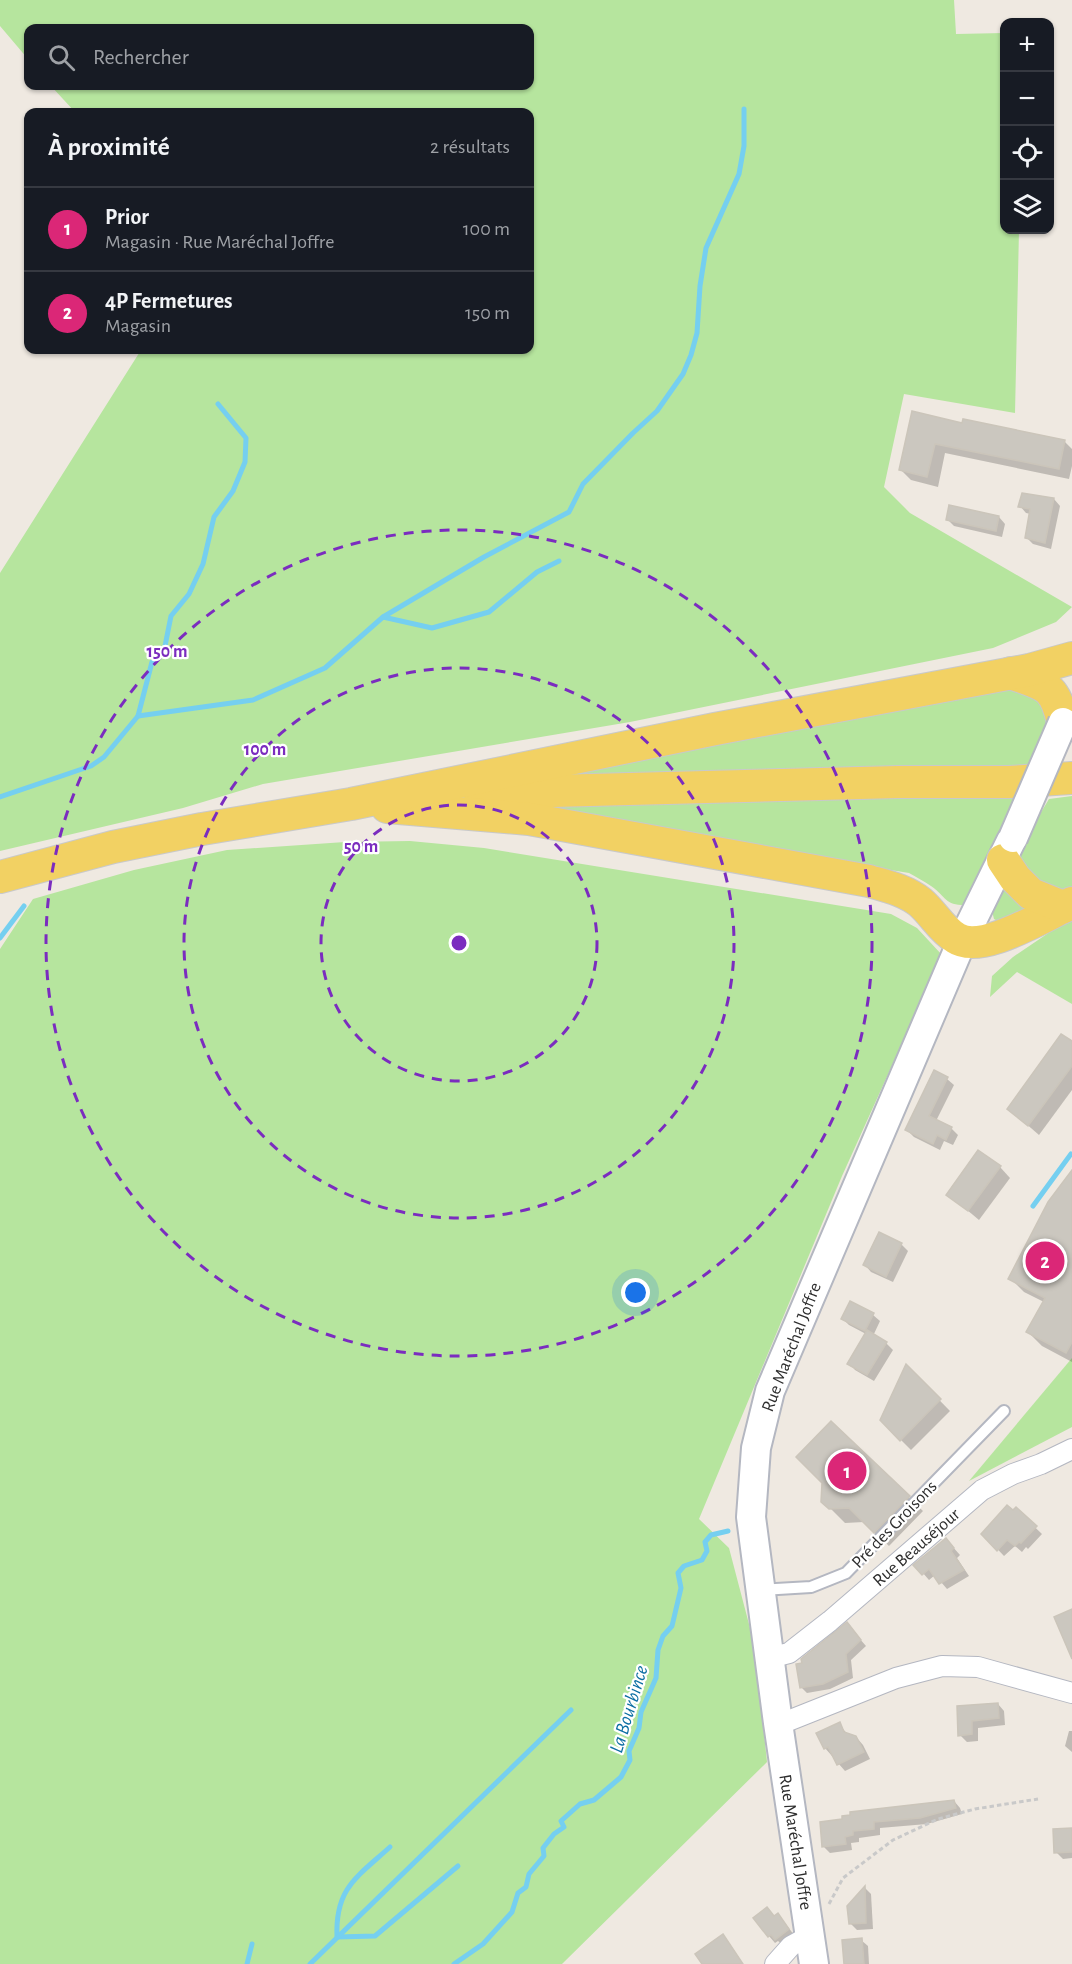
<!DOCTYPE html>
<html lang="fr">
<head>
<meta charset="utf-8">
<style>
  :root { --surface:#171b24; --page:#20242c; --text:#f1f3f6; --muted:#9ea1a6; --line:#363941; --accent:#db2777 }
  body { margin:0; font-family:"Alegreya Sans",sans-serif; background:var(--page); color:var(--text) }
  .controls { position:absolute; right:18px; top:18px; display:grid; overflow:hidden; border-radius:12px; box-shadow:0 2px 4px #0004 }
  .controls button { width:54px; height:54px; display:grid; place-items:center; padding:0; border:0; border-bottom:2px solid var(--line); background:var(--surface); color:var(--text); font:30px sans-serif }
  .you { position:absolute; left:636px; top:1293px; width:21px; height:21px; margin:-15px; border:4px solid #fff; border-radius:50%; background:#1a73e8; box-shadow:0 0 0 9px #1a73e833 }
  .badge { display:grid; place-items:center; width:39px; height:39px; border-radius:50%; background:var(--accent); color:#fff; font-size:20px; font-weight:700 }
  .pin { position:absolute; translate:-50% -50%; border:3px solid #fff; box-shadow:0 2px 6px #0006 }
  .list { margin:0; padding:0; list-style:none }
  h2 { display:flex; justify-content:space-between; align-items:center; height:78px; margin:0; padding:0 24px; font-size:26px }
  h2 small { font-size:20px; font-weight:400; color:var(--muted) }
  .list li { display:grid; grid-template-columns:39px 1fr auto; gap:18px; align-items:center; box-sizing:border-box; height:84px; padding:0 24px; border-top:2px solid var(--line) }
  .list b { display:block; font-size:22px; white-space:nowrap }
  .list p { margin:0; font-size:20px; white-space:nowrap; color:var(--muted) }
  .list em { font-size:20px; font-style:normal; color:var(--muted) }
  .icon { flex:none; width:33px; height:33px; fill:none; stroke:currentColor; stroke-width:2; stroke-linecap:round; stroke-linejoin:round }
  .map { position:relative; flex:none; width:1072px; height:1964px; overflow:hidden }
  .search { position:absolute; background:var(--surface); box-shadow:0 2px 4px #0004; left:24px; top:24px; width:510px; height:66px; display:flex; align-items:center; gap:15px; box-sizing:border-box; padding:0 21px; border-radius:12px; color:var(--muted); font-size:22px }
  .panel { position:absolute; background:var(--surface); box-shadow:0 2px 4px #0004; left:24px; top:108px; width:510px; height:246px; border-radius:12px }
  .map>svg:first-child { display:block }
  .green { fill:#b6e59e }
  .shadow { fill:#0003 }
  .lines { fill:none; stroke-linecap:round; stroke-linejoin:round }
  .stream { stroke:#75cff0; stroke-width:5 }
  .building { fill:#cbc7bf; stroke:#cbc5ba; stroke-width:1.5 }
  .lane-casing { stroke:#b4b7c1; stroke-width:14 }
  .street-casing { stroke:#b4b7c1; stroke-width:22 }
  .secondary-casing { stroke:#b4b7c1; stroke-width:32 }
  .primary-casing { stroke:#c9c9c9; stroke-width:34 }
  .path { stroke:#c9c9c9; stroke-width:3; stroke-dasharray:4.5 3; stroke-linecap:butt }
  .lane { stroke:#fff; stroke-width:10 }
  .street { stroke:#fff; stroke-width:20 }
  .secondary { stroke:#fff; stroke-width:28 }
  .primary { stroke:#f2d163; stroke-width:32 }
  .secondary-bridge-casing { stroke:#b4b7c1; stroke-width:32; stroke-linecap:butt }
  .secondary-bridge { stroke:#fff; stroke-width:28 }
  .ring { fill:none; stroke:#7b2cbf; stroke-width:3; stroke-dasharray:10 8 }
  .labels { text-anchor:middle; stroke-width:4.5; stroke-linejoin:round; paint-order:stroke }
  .street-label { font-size:18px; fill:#2e2e2e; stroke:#fff }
  .water-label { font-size:20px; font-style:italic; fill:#0d6fa3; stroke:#fff }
  .centre { fill:#7b2cbf; stroke:#fff; stroke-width:3 }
  .ring-label { font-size:18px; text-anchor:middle; font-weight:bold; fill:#7b2cbf; stroke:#fff; stroke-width:4.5; stroke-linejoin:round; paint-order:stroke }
</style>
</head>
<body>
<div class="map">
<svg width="1072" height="1964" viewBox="0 0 1072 1964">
  <rect width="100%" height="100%" fill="#efe9e1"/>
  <g class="green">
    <polygon points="0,0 954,0 956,34 1004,33 1004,230 1019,230 1015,413 904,394 884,487 910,513 1072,607 1056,622 993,648 630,722 263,784 183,808 0,851 0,573 141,350 530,350 530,112 75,112 51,86 530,86 530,28 28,28 28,59 0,26"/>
    <polygon points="995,684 1031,693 1053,715 1029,767 567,778 570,770"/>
    <path d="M1018,796L969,905C944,906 948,898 931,886C924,881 916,877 909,873L584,820L514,805Z"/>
    <path d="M1072,796V891C1041,888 1030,880 1017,852L1049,799Z"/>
    <polygon points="410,841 484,848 891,914 917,928 942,955 842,1176 699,1519 729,1548 755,1647 767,1762 562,1964 0,1964 0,949 33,899 134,870 227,850 345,842"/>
    <polygon points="1005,881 1044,908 1001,923 994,919 992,911"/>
    <polygon points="1072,917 1072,1004 1017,972 990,997 992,976 1013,957"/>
    <polygon points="1072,1358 1072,1427 969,1481"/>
  </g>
  <g class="shadow">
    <polygon points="913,413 964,425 1065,442 1072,449 1072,466 1069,479 945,453 938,487 911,480 901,470"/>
    <polygon points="1054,499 1060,506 1051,549 1033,544 1027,538 1031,514 1026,513 1020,506"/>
    <polygon points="999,517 1005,524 1002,537 954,526 947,519"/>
    <polygon points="1072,1043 1072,1090 1039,1135 1009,1109"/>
    <polygon points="935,1072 947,1079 954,1085 936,1121 951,1128 958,1135 953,1145 944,1141 940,1150 914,1137 907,1130"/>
    <polygon points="1000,1167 1010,1178 979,1220 948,1194"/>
    <polygon points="1072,1173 1072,1362 1042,1346 1028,1332 1044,1302 1024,1292 1010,1278"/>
    <polygon points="901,1244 908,1251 893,1282 871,1272 865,1265"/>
    <polygon points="850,1303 873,1315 880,1321 873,1336 886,1343 893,1350 874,1381 855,1370 849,1363 866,1334 849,1325 842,1318"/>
    <polygon points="907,1367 950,1411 911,1450 881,1420"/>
    <polygon points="831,1423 923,1511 889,1546 864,1522 845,1523 823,1501"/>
    <polygon points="1016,1509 1042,1534 1028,1549 1026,1547 1022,1552 1015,1546 1004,1556 983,1534"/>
    <polygon points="952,1546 960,1555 957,1558 969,1576 947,1589 935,1575 929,1580 916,1565"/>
    <polygon points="852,1630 866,1646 851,1660 853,1678 830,1689 807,1693 801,1687 803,1664"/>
    <polygon points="998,1704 1004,1711 1005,1725 978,1728 978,1741 967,1742 960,1735 958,1707"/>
    <polygon points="839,1724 848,1735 856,1737 863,1745 870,1759 845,1771 825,1748"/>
    <polygon points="1069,1731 1072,1731 1072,1752 1065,1746"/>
    <polygon points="954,1801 960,1808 962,1814 927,1824 880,1828 880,1835 859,1838 859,1842 851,1843 852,1850 830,1853 824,1847 844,1820"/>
    <polygon points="1072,1831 1072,1858 1063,1859 1056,1852"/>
    <polygon points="865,1888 871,1894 873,1929 857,1930 850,1923"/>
    <polygon points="767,1909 775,1917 778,1915 784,1922 795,1936 783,1945 778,1941 775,1943 769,1936"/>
    <polygon points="861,1940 868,1946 869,1964 845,1964"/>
  </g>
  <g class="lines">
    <g class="stream">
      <polyline points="383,617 432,628 489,612 537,572 559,561"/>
      <polyline points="138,716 152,662 164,651 171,616 189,594 203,564 214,517 233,491 245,462 246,438 218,404"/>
      <polyline points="0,797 91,766 104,757 138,716 253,700 325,668 383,617 484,557 569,512 583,484 633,433 657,411 683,374 691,355 697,333 700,286 706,248 739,174 744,146 744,109"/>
      <polyline points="0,938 24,906"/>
      <polyline points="1033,1206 1071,1154"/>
      <path d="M390,1847C357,1877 335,1888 337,1937L375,1936L458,1866"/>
      <polyline points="247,1964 252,1944"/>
      <polyline points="310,1964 571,1710"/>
      <polyline points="454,1964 483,1944 512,1912 518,1893 526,1887 529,1874 544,1856 543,1848 554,1834 564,1827 561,1821 580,1804 594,1800 621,1777 630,1760 629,1751 639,1728 641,1712 656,1678 658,1650 663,1636 672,1626 681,1588 678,1573 684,1566 702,1560 707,1551 705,1542 711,1535 728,1531"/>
    </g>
  </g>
  <g class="building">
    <polygon points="912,411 962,423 963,419 1065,440 1059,469 935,444 927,477 899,470"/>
    <polygon points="1022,493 1054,498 1045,543 1025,538 1030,509 1018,507"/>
    <polygon points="949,505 999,516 996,531 946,520"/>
    <polygon points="1061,1034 1072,1041 1072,1066 1028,1126 1007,1109"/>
    <polygon points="934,1070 948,1077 929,1116 952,1127 946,1140 937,1135 933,1144 905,1130"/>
    <polygon points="978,1150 1001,1166 968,1211 946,1195"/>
    <polygon points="1072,1170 1072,1342 1066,1353 1026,1332 1045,1298 1008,1279 1048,1202"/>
    <polygon points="879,1232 902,1243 886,1277 863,1265"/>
    <polygon points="850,1301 874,1313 865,1331 841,1319"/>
    <polygon points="867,1330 887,1342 867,1375 847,1364"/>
    <polygon points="906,1364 941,1399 900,1441 880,1420"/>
    <polygon points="831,1421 910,1496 874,1533 849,1508 829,1509 821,1502 822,1483 796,1457"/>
    <polygon points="1007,1505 1013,1510 1016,1507 1037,1526 1021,1543 1019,1542 1015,1546 1007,1540 997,1551 981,1534"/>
    <polygon points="946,1538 954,1548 951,1551 964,1570 939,1584 929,1569 922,1575 913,1565"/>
    <polygon points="1072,1609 1072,1659 1054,1617"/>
    <polygon points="847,1622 861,1640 846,1654 848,1672 823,1684 800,1688 796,1664 802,1663 801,1659"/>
    <polygon points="998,1703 999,1718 972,1721 972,1734 958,1736 957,1706"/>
    <polygon points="840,1722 844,1732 856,1736 864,1752 837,1765 828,1747 824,1749 816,1733"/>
    <polygon points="954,1800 956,1808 920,1818 874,1822 874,1829 853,1831 853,1835 845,1837 846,1844 822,1847 820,1822 842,1819 842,1816 850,1815 850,1812"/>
    <polygon points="1072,1828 1072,1852 1054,1853 1053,1829"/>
    <polygon points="865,1886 866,1923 849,1924 847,1906"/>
    <polygon points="767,1907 774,1916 778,1913 789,1929 775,1940 771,1935 768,1937 753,1918"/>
    <polygon points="723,1934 743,1964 702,1964 695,1954"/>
    <polygon points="862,1938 864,1964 844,1964 842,1940"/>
  </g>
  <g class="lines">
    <defs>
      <polyline id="lane" points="760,1590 811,1587 846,1573 1004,1411"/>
      <g id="street">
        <polyline points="769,1658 789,1653 830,1621 982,1490 1013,1474 1041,1464 1072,1449"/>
        <polyline points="778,1723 788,1721 896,1678 942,1666 978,1667 1072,1693"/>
        <polyline points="775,1964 791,1946 811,1935"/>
      </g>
      <polyline id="secondary" points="814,1964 778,1723 751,1517 756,1448 770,1391 962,941 1011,841"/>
      <g id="primary">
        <path d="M1011,673C1046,686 1054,684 1063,722"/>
        <polyline points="480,794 513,792 898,782 1009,782 1072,778"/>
        <path d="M387,807L529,819L869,881C886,886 905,890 920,902C933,913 941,929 956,938C982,955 1046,914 1072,903"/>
        <polyline points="1003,860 1015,878 1031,894 1063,907"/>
        <polyline points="0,877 113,847 202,829 351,804 715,729 1029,670 1072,658"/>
      </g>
    </defs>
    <use href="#lane" class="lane-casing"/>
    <use href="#street" class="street-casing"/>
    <use href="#secondary" class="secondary-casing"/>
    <use href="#primary" class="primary-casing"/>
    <polyline class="path" points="829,1904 843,1878 893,1840 938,1819 975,1809 1038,1799"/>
    <use href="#lane" class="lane"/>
    <use href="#street" class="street"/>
    <use href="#secondary" class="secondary"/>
    <use href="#primary" class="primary"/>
    <defs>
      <polyline id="secondary-bridge" points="1013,838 1063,722"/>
    </defs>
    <use href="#secondary-bridge" class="secondary-bridge-casing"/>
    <use href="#secondary-bridge" class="secondary-bridge"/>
  </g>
  <g class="ring">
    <circle cx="459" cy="943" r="138"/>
    <circle cx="459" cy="943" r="275"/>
    <circle cx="459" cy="943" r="413"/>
  </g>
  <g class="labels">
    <g class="street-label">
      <text transform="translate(791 1347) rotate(-69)" y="6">Rue Maréchal Joffre</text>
      <text transform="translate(894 1524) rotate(-46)" y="6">Pré des Groisons</text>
      <text transform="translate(916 1547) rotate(-41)" y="6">Rue Beauséjour</text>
      <text transform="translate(796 1842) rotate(81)" y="6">Rue Maréchal Joffre</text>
    </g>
    <g class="water-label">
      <text transform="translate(628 1709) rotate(-73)" y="7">La Bourbince</text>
    </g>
  </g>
  <circle cx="459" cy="943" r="9" class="centre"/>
  <g class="ring-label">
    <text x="167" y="657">150 m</text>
    <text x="265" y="755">100 m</text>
    <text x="361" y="852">50 m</text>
  </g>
</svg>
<div class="controls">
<button>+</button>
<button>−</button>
<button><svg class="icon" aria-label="locate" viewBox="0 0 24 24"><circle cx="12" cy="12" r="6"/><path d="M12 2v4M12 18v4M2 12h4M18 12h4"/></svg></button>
<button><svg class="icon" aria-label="layers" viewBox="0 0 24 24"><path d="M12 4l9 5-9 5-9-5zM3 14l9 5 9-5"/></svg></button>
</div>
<div class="you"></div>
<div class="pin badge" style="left:847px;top:1471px">1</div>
<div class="pin badge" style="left:1045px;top:1261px">2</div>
<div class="search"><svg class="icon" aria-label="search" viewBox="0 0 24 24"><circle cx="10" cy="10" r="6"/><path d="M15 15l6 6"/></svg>Rechercher</div>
<section class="panel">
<h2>À proximité<small>2 résultats</small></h2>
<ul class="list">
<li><span class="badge">1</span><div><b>Prior</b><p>Magasin · Rue Maréchal Joffre</p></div><em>100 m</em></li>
<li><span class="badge">2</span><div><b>4P Fermetures</b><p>Magasin</p></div><em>150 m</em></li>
</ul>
</section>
</div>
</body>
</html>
